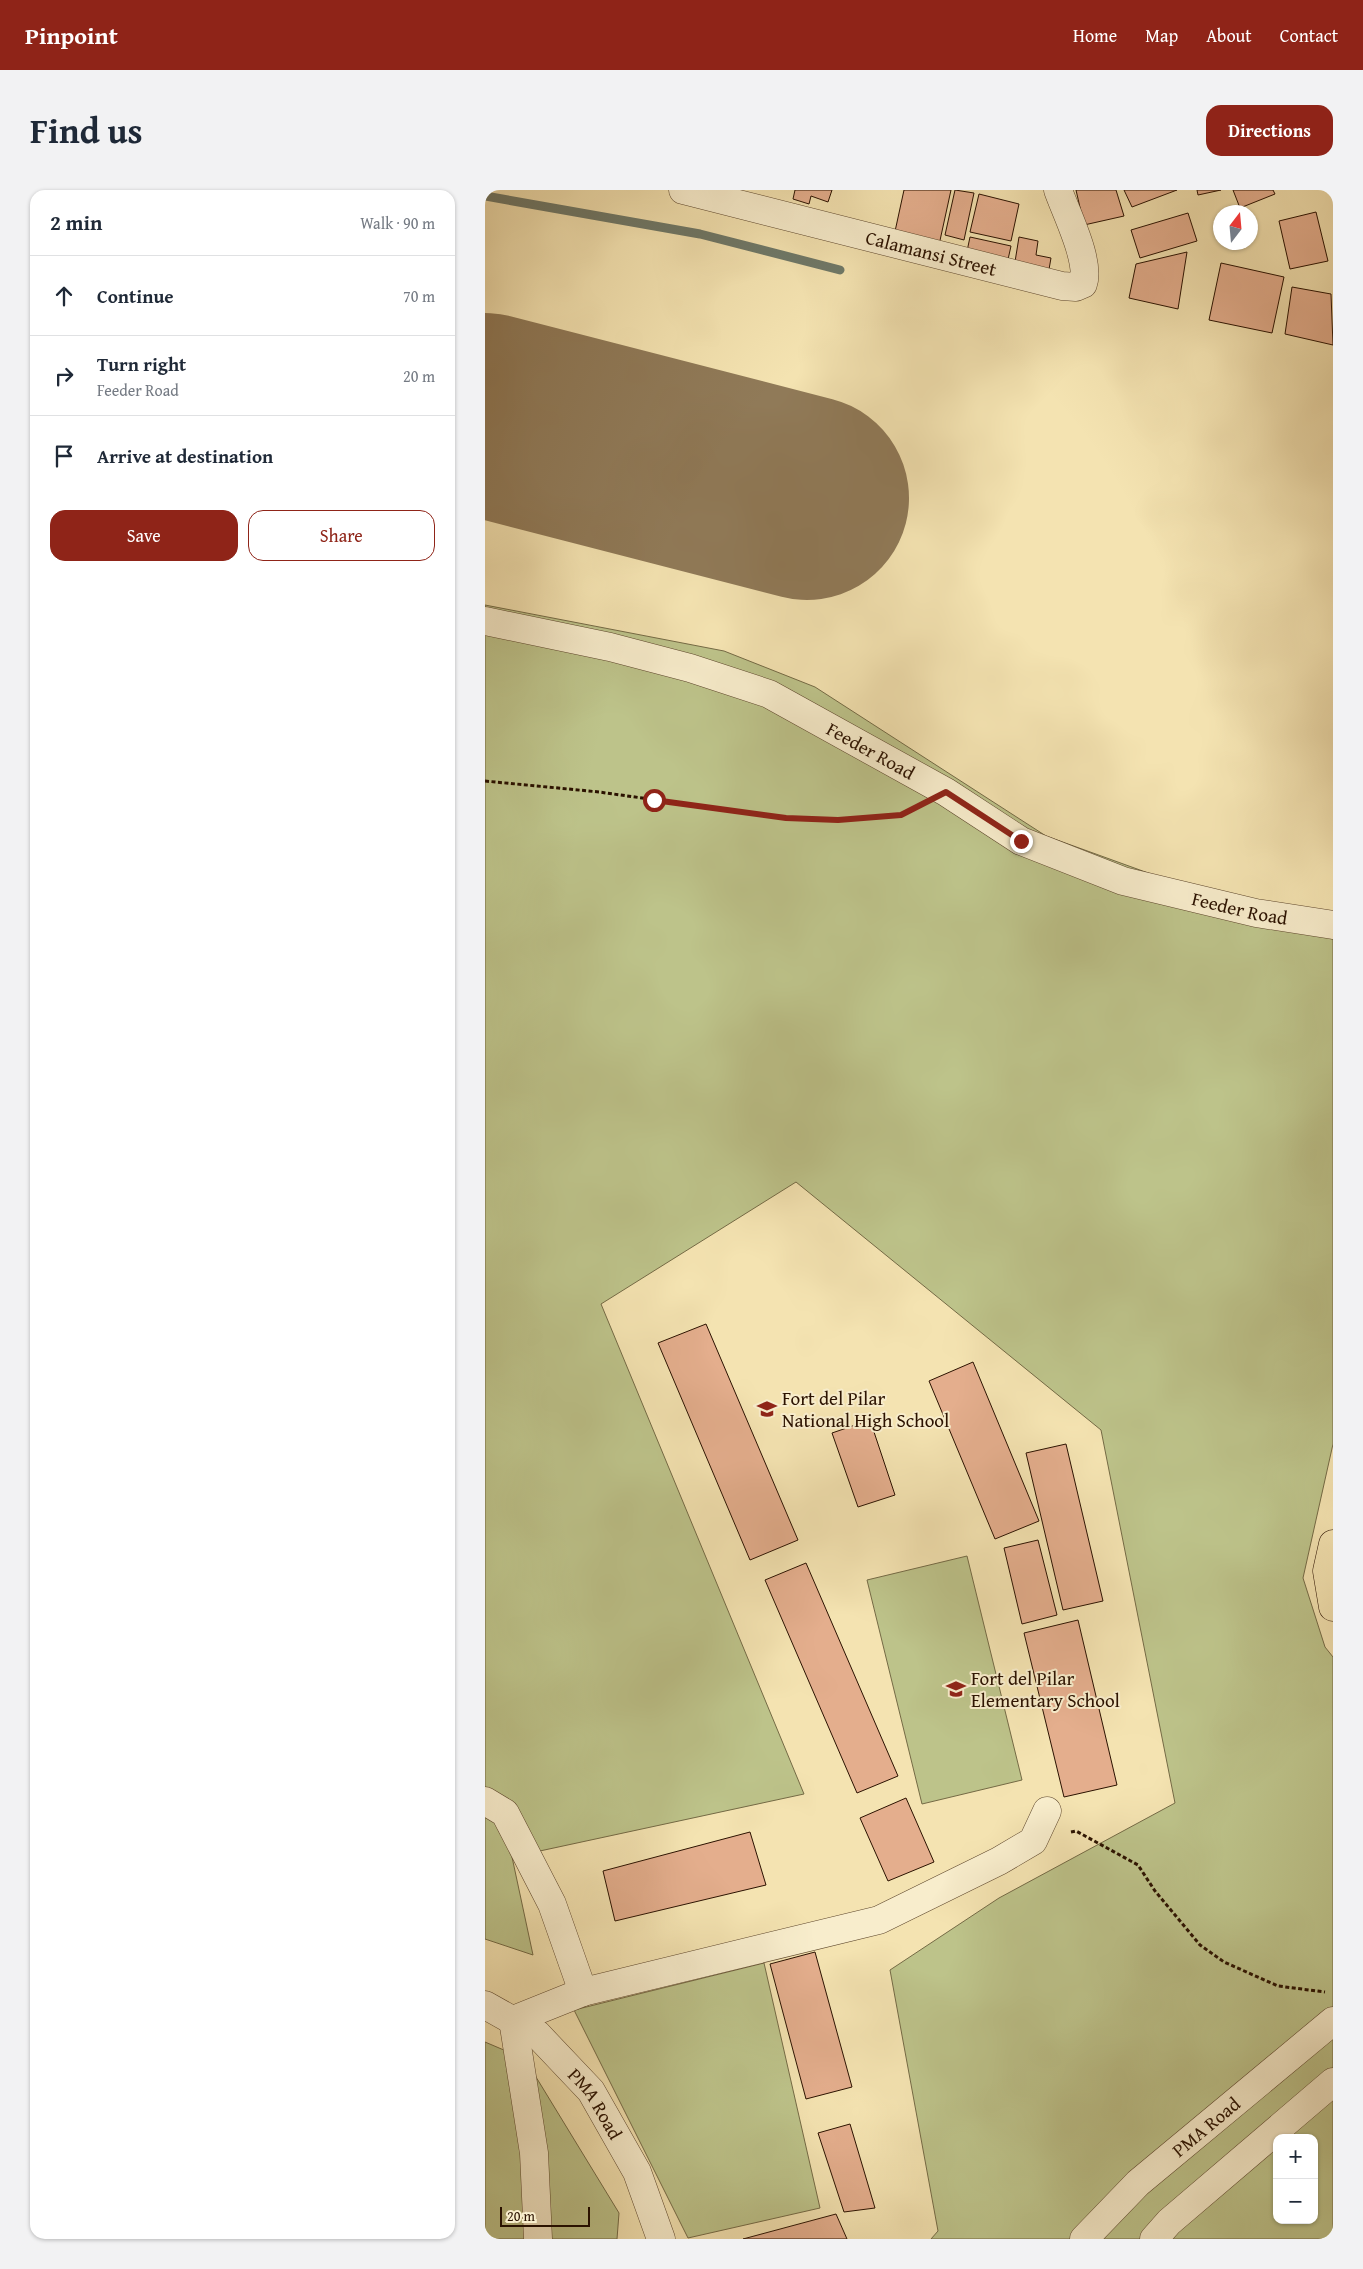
<!DOCTYPE html>
<html lang="en">
<head>
<meta charset="utf-8">
<style>
  :root { --surface:#fff; --page:#f2f2f3; --text:#1f2937; --muted:#747a83; --line:#e0e1e3; --accent:#8f2418 }
  body { margin:0; font-family:"Gentium Book Plus",serif; background:var(--page); color:var(--text) }
  .controls { position:absolute; right:15px; bottom:15px; display:grid; overflow:hidden; border-radius:10px; box-shadow:0 1px 4px #0004 }
  .controls button { width:45px; height:45px; display:grid; place-items:center; padding:0; border:0; border-bottom:1px solid var(--line); background:var(--surface); color:var(--text); font:25px sans-serif }
  .compass { position:absolute; left:728px; top:15px; width:45px; height:45px; border-radius:50%; background:var(--surface); box-shadow:0 1px 4px #0004; rotate:16deg }
  .scale { position:absolute; left:15px; bottom:12px; width:90px; box-sizing:border-box; padding-left:5px; border:2px solid #2b1200; border-top:0; font-size:14px; line-height:18px; white-space:nowrap; color:#2b1200; -webkit-text-stroke:4px #f8edcc; paint-order:stroke }
  .stop { position:absolute; width:15px; height:15px; margin:-11px; border:4px solid #8f2418; border-radius:50%; background:#fff }
  .stop.end { background:#8f2418; border-color:#fff; box-shadow:0 1px 5px #0008 }
  .list { margin:0; padding:0; list-style:none }
  h2 { display:flex; justify-content:space-between; align-items:center; height:65px; margin:0; padding:0 20px; font-size:21px }
  h2 small { font-size:16px; font-weight:400; color:var(--muted) }
  .list li { display:grid; grid-template-columns:32px 1fr auto; gap:15px; align-items:center; box-sizing:border-box; height:80px; padding:0 20px; border-top:1px solid var(--line) }
  .list b { display:block; font-size:19px; white-space:nowrap }
  .list p { margin:0; font-size:16px; white-space:nowrap; color:var(--muted) }
  .list em { font-size:16px; font-style:normal; color:var(--muted) }
  .actions { display:flex; gap:10px; padding:15px 20px }
  .actions a { flex:1; padding:11px 0; border:1px solid var(--accent); border-radius:15px; text-align:center; font-size:18px; color:var(--accent) }
  .actions .main { background:var(--accent); color:#fff }
  .icon { flex:none; width:28px; height:28px; fill:none; stroke:currentColor; stroke-width:2; stroke-linecap:round; stroke-linejoin:round }
  .map { position:relative; flex:none; width:848px; height:2049px; overflow:hidden; border-radius:15px }
  header { display:flex; align-items:center; gap:30px; box-sizing:border-box; height:70px; padding:0 25px; background:var(--accent); color:#fff }
  header strong { font-size:24px }
  nav { display:flex; gap:28px; margin-inline-start:auto; font-size:18px }
  .intro { display:flex; align-items:center; justify-content:space-between; box-sizing:border-box; height:120px; padding:0 30px }
  h1 { margin:0; font-size:35px }
  .button { padding:12px 22px; border-radius:15px; background:var(--accent); color:#fff; font-size:18px; font-weight:700 }
  main { display:flex; gap:30px; padding:0 30px }
  aside { flex:1; background:var(--surface); border-radius:15px; box-shadow:0 1px 4px #0004 }
  .map>svg:first-child { display:block }
  .green { fill:#bdc38a; stroke:#746a45; fill-rule:evenodd }
  .lines { fill:none; stroke-linecap:round; stroke-linejoin:round }
  .stream { stroke:#6f7969; stroke-width:9 }
  .runway { stroke:#907a58; stroke-width:204 }
  .building { fill:#e4ae8d; stroke:#2b1200 }
  .minor-casing { stroke:#5d462c; stroke-width:29 }
  .major-casing { stroke:#2b1200; stroke-width:29 }
  .path { stroke:#2b1200; stroke-width:3; stroke-dasharray:4 2.5; stroke-linecap:butt }
  .minor { stroke:#f8edcc; stroke-width:28 }
  .major { stroke:#f4e3b1; stroke-width:28 }
  .route { stroke:#8f2418; stroke-width:6 }
  .labels { text-anchor:middle; stroke-width:4; stroke-linejoin:round; paint-order:stroke }
  .street-label { font-size:19px; fill:#2b1200; stroke:#f8edcc }
  .poi-label { font-size:19px; fill:#2b1200; stroke:#f8edcc; text-anchor:start }
</style>
</head>
<body>
<header>
<strong>Pinpoint</strong>
<nav><a>Home</a><a>Map</a><a>About</a><a>Contact</a></nav>
</header>
<div class="intro"><h1>Find us</h1><a class="button">Directions</a></div>
<main>
<aside>
<h2>2 min<small>Walk · 90 m</small></h2>
<ul class="list">
<li><svg class="icon" aria-label="ahead" viewBox="0 0 24 24"><path d="M12 20V5M6 11l6-6 6 6"/></svg><div><b>Continue</b></div><em>70 m</em></li>
<li><svg class="icon" aria-label="right" viewBox="0 0 24 24"><path d="M7 20v-9h11M14 6l5 5-5 5"/></svg><div><b>Turn right</b><p>Feeder Road</p></div><em>20 m</em></li>
<li><svg class="icon" aria-label="arrive" viewBox="0 0 24 24"><path d="M6 21V4h12l-3 4 3 4H6"/></svg><div><b>Arrive at destination</b></div></li>
</ul>
<div class="actions"><a class="main">Save</a><a>Share</a></div>
</aside>
<div class="map">
<svg width="848" height="2049" viewBox="0 0 848 2049">
  <rect width="100%" height="100%" fill="#f4e3b1"/>
  <filter id="stains"><feTurbulence type="fractalNoise" baseFrequency=".004" numOctaves="4"/><feColorMatrix values="0 0 0 0 .2 0 0 0 0 .09 0 0 0 0 .02 0 0 0 .5 -.17"/></filter>
  <radialGradient id="worn" r=".72"><stop offset=".6" stop-color="#630" stop-opacity="0"/><stop offset="1" stop-color="#630" stop-opacity=".3"/></radialGradient>
  <g class="green">
    <path d="M0,415L239,461L330,497L561,646L677,688L765,711L848,726V1254L818,1388L840,1457L848,1467V2049H446L453,2041L405,1780L514,1708L690,1613L616,1240L311,992L116,1114L319,1604L27,1667L48,1765L0,1749ZM792,1948H829V2030H792Z"/>
    <polygon points="482,1366 537,1590 437,1614 382,1390"/>
    <polygon points="279,1773 335,2018 203,2048 89,1820"/>
    <polygon points="0,1852 40,1869 134,2023 132,2049 0,2049"/>
  </g>
  <g class="lines">
    <polyline class="stream" points="0,6 215,44 355,80"/>
    <polyline class="runway" points="0,225 322,308"/>
  </g>
  <g class="building">
    <polygon points="310,0 347,0 343,12 326,6 324,14 308,9"/>
    <polygon points="419,0 466,0 454,55 409,46"/>
    <polygon points="470,0 489,3 479,50 460,45"/>
    <polygon points="591,0 631,0 639,26 599,35"/>
    <polygon points="639,0 692,0 647,17"/>
    <polygon points="712,0 736,0 713,5"/>
    <polygon points="748,0 788,0 790,4 755,18"/>
    <polygon points="494,4 534,14 526,51 485,42"/>
    <polygon points="831,22 843,71 805,79 794,31"/>
    <polygon points="703,23 712,51 655,68 646,40"/>
    <polygon points="485,47 526,56 522,74 481,66"/>
    <polygon points="534,47 553,51 551,65 566,68 563,85 529,78"/>
    <polygon points="702,62 693,119 644,108 651,74"/>
    <polygon points="736,73 799,87 787,143 724,130"/>
    <polygon points="807,97 846,104 848,155 800,144"/>
    <polygon points="221,1134 313,1350 265,1370 173,1153"/>
    <polygon points="488,1172 554,1331 510,1349 444,1191"/>
    <polygon points="385,1230 410,1305 373,1317 347,1243"/>
    <polygon points="581,1254 618,1411 578,1420 541,1263"/>
    <polygon points="553,1350 572,1425 537,1434 519,1358"/>
    <polygon points="321,1373 413,1586 372,1603 280,1390"/>
    <polygon points="593,1430 632,1595 579,1607 539,1443"/>
    <polygon points="421,1608 449,1672 403,1691 375,1628"/>
    <polygon points="265,1642 281,1695 130,1731 118,1681"/>
    <polygon points="330,1762 367,1897 321,1909 285,1774"/>
    <polygon points="365,1934 390,2018 359,2022 333,1943"/>
    <polygon points="351,2024 362,2049 258,2049"/>
  </g>
  <g class="lines">
    <defs>
      <g id="minor">
        <path id="s1" d="M198,0L577,96L591,97L598,94C606,72 581,23 573,0"/>
        <path id="s2" d="M0,431L125,457L205,478L284,504L461,602L536,651L638,691L771,723L848,735"/>
        <polyline points="0,1611 20,1623 67,1714 98,1802"/>
        <path id="s3" d="M0,1815L52,1844L106,1901L152,1982L176,2049"/>
        <polyline points="53,2049 49,1963 28,1830 98,1802 394,1730 514,1671 548,1651 562,1621"/>
        <path id="s4" d="M599,2049L653,1993L848,1831"/>
        <polyline points="669,2049 684,2032 848,1892"/>
      </g>
      <polyline id="major" points="848,1354 842,1381 848,1417"/>
    </defs>
    <use href="#minor" class="minor-casing"/>
    <use href="#major" class="major-casing"/>
    <g class="path">
      <polyline points="0,591 114,602 301,628 353,630 416,625 429,618"/>
      <polyline points="586,1642 591,1641 653,1675 670,1701 715,1755 739,1772 793,1796 840,1802"/>
    </g>
    <use href="#minor" class="minor"/>
    <use href="#major" class="major"/>
  </g>
  <g class="lines">
    <polyline class="route" points="169,610 301,628 353,630 416,625 461,602 536,651"/>
  </g>
  <defs>
    <symbol id="school-bare" viewBox="-9 -9 18 18"><path d="M0-5L7-2L0 1L-7-2ZM-4 1L0 2.5L4 1V4Q0 6-4 4Z" fill="#8f2418" stroke="#f8edcc" stroke-width="2.5" paint-order="stroke"/></symbol>
  </defs>
  <g fill-rule="evenodd">
    <use href="#school-bare" x="268" y="1205" width="28" height="28"/>
    <use href="#school-bare" x="457" y="1485" width="28" height="28"/>
  </g>
  <g class="labels">
    <g class="street-label">
      <text dy="7" stroke="none"><textPath href="#s1" startOffset="256">Calamansi Street</textPath></text>
      <text dy="7" stroke="none"><textPath href="#s2" startOffset="410">Feeder Road</textPath></text>
      <text dy="7" stroke="none"><textPath href="#s2" startOffset="815">Feeder Road</textPath></text>
      <text dy="7" stroke="none"><textPath href="#s3" startOffset="151">PMA Road</textPath></text>
      <text dy="7" stroke="none"><textPath href="#s4" startOffset="166">PMA Road</textPath></text>
    </g>
    <g class="poi-label">
      <text x="297" y="1215">Fort del Pilar<tspan x="297" dy="22">National High School</tspan></text>
      <text x="486" y="1495">Fort del Pilar<tspan x="486" dy="22">Elementary School</tspan></text>
    </g>
  </g>
  <rect width="100%" height="100%" filter="url(#stains)"/>
  <rect width="100%" height="100%" fill="url(#worn)"/>
</svg>
<div class="controls">
<button>+</button>
<button>−</button>
</div>
<svg class="compass" viewBox="-18 -18 36 36"><path d="M0-13l5 13h-10z" fill="#e53935"/><path d="M0 13l5-13h-10z" fill="#747a83"/></svg>
<div class="scale">20 m</div>
<div class="stop" style="left:169px;top:610px"></div>
<div class="stop end" style="left:536px;top:651px"></div>
</div>
</main>
</body>
</html>
